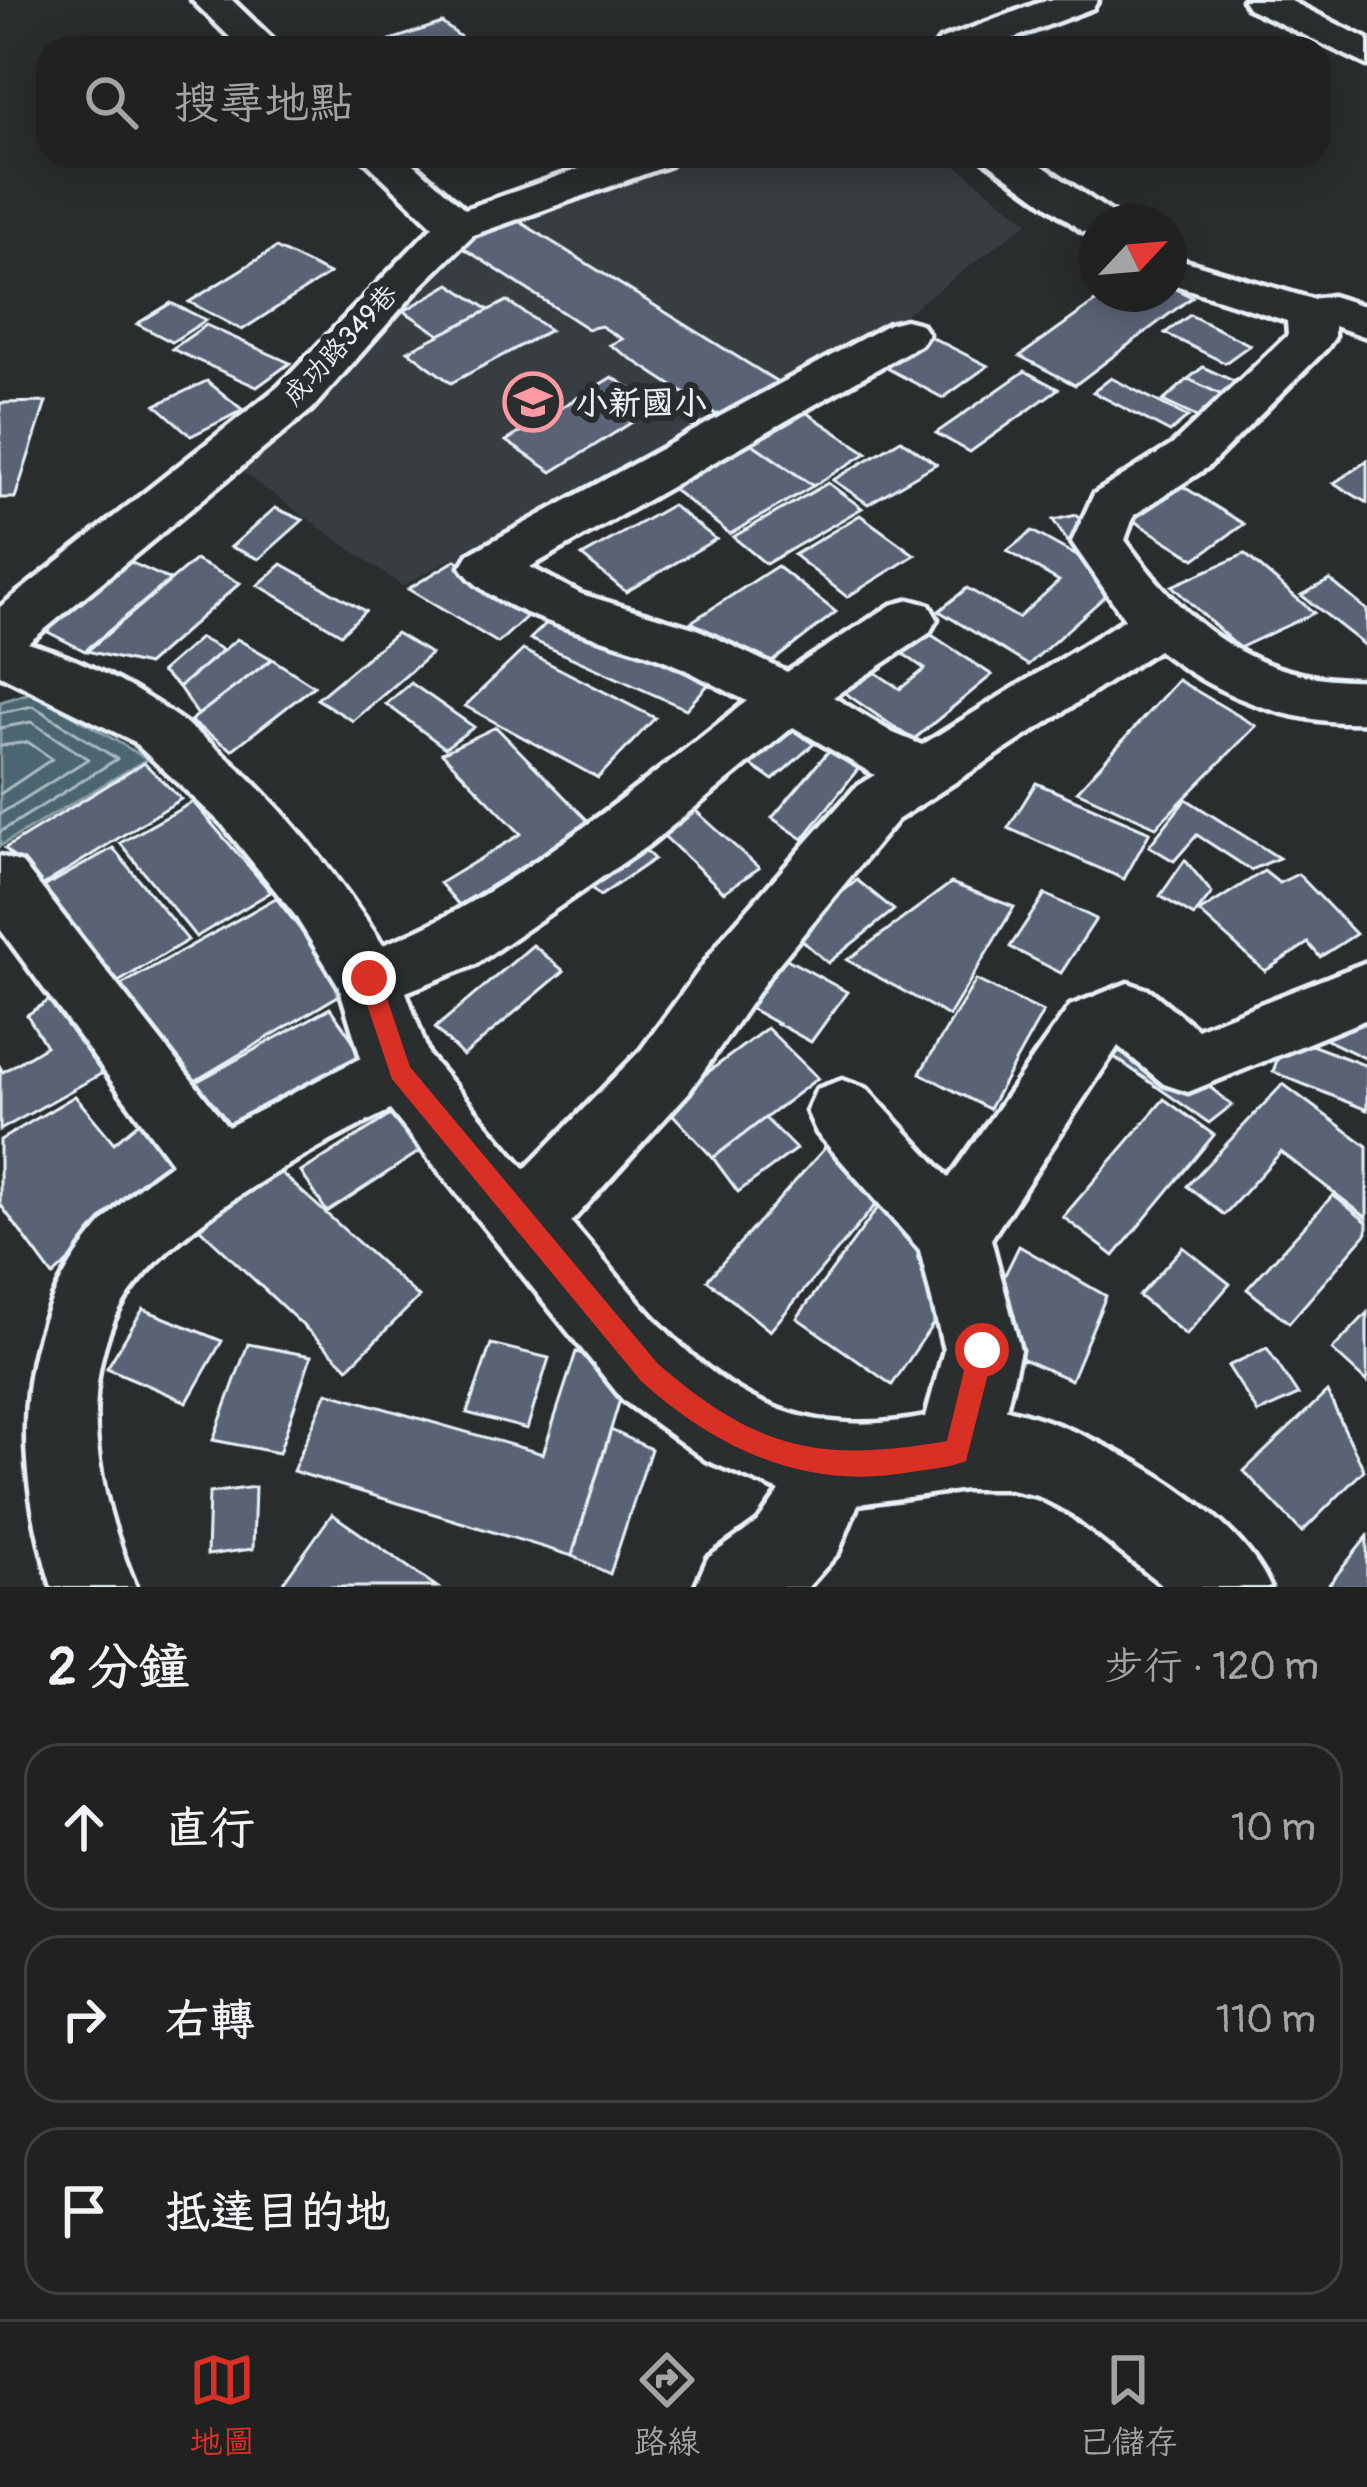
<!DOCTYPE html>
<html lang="zh-TW">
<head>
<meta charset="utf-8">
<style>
  :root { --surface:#202222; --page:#2d2f2f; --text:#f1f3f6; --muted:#a2a4a5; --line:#3d3f40; --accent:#d93025 }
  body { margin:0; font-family:Pangolin,"LXGW WenKai TC",sans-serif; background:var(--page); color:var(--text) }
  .compass { position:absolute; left:1079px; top:204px; width:108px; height:108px; border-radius:50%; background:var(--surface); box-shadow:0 6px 30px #0003; rotate:64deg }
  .stop { position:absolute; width:36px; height:36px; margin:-27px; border:9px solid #d93025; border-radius:50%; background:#fff }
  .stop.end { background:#d93025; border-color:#fff; box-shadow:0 3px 12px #0008 }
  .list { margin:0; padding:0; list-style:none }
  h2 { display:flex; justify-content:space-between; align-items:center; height:156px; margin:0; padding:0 48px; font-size:51px }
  h2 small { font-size:39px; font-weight:400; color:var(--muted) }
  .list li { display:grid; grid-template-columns:78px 1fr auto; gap:36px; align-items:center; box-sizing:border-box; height:168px; margin:0 24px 24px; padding:0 24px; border:3px solid var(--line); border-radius:36px }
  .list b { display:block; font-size:45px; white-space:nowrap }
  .list em { font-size:39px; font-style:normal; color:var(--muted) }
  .icon { flex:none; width:66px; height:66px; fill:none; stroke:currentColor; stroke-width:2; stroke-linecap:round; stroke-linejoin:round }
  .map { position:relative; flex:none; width:1367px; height:1587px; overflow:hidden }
  .search { position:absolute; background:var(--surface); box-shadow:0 6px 30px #0003; left:36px; right:36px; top:36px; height:132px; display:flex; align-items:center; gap:30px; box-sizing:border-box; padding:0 42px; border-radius:36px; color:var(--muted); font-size:45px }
  .sheet { height:732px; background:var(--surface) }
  nav { display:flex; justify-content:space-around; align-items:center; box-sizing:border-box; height:168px; border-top:3px solid var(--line); background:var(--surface); font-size:33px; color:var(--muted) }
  nav a { display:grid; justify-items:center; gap:6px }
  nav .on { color:var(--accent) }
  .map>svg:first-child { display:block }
  .built { fill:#383d43 }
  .water { fill:#4c6670; stroke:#8a9ea6; stroke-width:3 }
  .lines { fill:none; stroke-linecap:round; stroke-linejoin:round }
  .shore { stroke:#aab9c2; stroke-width:3 }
  .building { fill:#5a6374; stroke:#e8f1f8; stroke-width:3 }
  .minor-casing { stroke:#e8f1f8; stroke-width:9 }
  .minor { fill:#2a2d2e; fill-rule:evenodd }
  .route { fill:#d93025 }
  .labels { text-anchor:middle; stroke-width:12; stroke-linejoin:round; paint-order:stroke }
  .far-street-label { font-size:27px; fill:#e8f1f8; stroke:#2a2d2e }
  .poi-label { font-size:33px; font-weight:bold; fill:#e8f1f8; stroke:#2a2d2e; text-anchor:start }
</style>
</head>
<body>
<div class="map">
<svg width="1367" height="1587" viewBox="0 0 1367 1587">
  <rect width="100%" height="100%" fill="#2a2d2e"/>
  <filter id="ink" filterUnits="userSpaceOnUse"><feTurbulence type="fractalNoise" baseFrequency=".00833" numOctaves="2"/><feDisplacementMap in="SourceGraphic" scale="24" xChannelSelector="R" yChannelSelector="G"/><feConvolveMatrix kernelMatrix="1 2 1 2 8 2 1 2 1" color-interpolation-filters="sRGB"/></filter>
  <g filter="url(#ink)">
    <polygon class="built" points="678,156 944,156 1028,222 906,314 467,562 451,559 402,586 231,464 359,363 432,258 465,230"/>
    <polygon class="water" points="33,692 147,759 0,846 0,702"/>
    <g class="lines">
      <g class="shore">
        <polyline points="0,713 33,706 117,759 0,832"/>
        <polyline points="0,728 31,722 88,759 0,814"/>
        <polyline points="0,746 28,742 52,759 0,794"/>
      </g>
    </g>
    <g class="building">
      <polygon points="442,23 475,48 367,48"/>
      <polygon points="509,215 781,384 723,419 610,345 622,339 601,326 588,329 454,242"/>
      <polygon points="276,248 329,274 242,330 189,302"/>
      <polygon points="450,284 489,310 440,335 404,311"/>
      <polygon points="1169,286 1192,297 1075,385 1020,356 1106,294 1169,294"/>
      <polygon points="507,301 550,330 451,383 408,351"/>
      <polygon points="171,303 206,320 172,342 137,324"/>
      <polygon points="1190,315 1250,345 1225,363 1165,333"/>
      <polygon points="206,325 290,363 257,387 172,349"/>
      <polygon points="929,336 988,366 943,398 885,367"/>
      <polygon points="1203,367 1242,385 1228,398 1188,379"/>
      <polygon points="1025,371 1058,389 970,452 936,433"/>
      <polygon points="612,377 658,406 552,472 506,441"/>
      <polygon points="1111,378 1188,417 1170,432 1093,392"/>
      <polygon points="1188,379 1228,398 1203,420 1163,401"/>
      <polygon points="207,381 243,410 191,436 156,405"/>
      <polygon points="46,402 15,498 0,498 0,403"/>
      <polygon points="795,405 867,453 813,486 741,436"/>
      <polygon points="741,436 813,486 730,534 664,482"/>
      <polygon points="901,440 936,464 868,504 833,480"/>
      <polygon points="1367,461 1367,503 1334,483"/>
      <polygon points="1171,479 1244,524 1195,559 1121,513"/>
      <polygon points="828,483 862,508 766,564 733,537"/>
      <polygon points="672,505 716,539 626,592 582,556"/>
      <polygon points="275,508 303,520 259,559 231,547"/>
      <polygon points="860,515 915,555 847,597 794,555"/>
      <polygon points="1077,515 1100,552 1078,557 1053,520"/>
      <polygon points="1032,531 1122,581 1028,665 939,611 967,588 1018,618 1059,581 1007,551"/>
      <polygon points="1245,554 1314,613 1239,648 1172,586"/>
      <polygon points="195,560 240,583 147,665 87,651"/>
      <polygon points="456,560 538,606 498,643 408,589"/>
      <polygon points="130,562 170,580 85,651 44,630"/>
      <polygon points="282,564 365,611 341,634 258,585"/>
      <polygon points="777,566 836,612 772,662 691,622"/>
      <polygon points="1330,580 1367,610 1367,647 1301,595"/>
      <polygon points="557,613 718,674 686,709 530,639"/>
      <polygon points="906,618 992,675 913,740 826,680 854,658 900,689 925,669 880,638"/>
      <polygon points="396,633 431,654 353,721 317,699"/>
      <polygon points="200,638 223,650 179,687 161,672"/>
      <polygon points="237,639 272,659 198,715 179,687"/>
      <polygon points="523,650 655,718 598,778 465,706"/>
      <polygon points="272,659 314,686 232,750 190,721"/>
      <polygon points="1178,680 1256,726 1156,827 1077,791"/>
      <polygon points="411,683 474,727 445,748 386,704"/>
      <polygon points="780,722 814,744 773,780 739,757"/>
      <polygon points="496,727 592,825 459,905 440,883 521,834 442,753"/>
      <polygon points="832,747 862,764 803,839 772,818"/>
      <polygon points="144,763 181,799 40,887 5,848"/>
      <polygon points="1036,783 1150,832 1124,879 1008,828"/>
      <polygon points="1186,799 1279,858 1251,870 1197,835 1174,861 1149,846"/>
      <polygon points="684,800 759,868 724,892 650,823"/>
      <polygon points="193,802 271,892 196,937 120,843"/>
      <polygon points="629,834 654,859 600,896 573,870"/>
      <polygon points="113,848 188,940 100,993 28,896"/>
      <polygon points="1185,860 1212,893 1194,916 1160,896"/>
      <polygon points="1264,871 1279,883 1298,874 1356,934 1320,957 1308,943 1265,971 1199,912"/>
      <polygon points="857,880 894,910 828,963 792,932"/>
      <polygon points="951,883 1014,907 949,1016 847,960"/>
      <polygon points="1045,894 1096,919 1061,973 1010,947"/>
      <polygon points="276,898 348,990 173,1094 105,994"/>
      <polygon points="533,945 564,971 463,1056 435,1028"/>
      <polygon points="772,951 847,992 811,1042 735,1000"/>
      <polygon points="976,980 1043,1012 989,1109 920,1073"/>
      <polygon points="69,987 119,1064 0,1130 0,1067 3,1072 46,1046 27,1015"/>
      <polygon points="1335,1005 1367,1019 1367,1059 1321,1037"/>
      <polygon points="330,1008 373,1069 237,1147 196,1082"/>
      <polygon points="1136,1027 1232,1105 1209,1123 1107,1052"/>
      <polygon points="767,1028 818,1078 713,1158 664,1105"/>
      <polygon points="1285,1035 1367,1066 1367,1110 1273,1072"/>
      <polygon points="1283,1084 1367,1146 1367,1218 1281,1152 1224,1215 1187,1186"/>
      <polygon points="75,1096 114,1143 168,1098 203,1132 53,1276 0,1204 0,1140"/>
      <polygon points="1164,1099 1214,1135 1114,1256 1063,1217"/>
      <polygon points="864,1104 924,1147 770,1331 707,1280"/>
      <polygon points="406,1105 434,1142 327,1212 301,1172"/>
      <polygon points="765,1118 796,1149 738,1192 713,1158"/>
      <polygon points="269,1162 419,1297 348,1368 198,1227"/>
      <polygon points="1333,1195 1367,1222 1367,1233 1289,1323 1247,1289"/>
      <polygon points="879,1206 972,1266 892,1385 797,1318"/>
      <polygon points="1019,1246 1106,1296 1071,1380 1013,1355 995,1295"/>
      <polygon points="1183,1247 1230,1284 1186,1335 1139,1296"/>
      <polygon points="143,1309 222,1341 187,1402 107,1368"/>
      <polygon points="1367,1313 1367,1382 1332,1350"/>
      <polygon points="248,1344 311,1356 279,1453 213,1440"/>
      <polygon points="491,1344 549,1358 527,1429 467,1413"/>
      <polygon points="1267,1348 1298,1395 1258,1413 1228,1366"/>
      <polygon points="576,1352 630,1367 572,1556 293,1471 327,1392 543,1454"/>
      <polygon points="1327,1392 1364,1470 1302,1532 1244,1471"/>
      <polygon points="611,1430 651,1449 610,1574 572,1556"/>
      <polygon points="255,1487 253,1549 207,1555 209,1493"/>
      <polygon points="332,1514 437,1587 280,1587"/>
      <polygon points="1367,1537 1367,1587 1327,1587"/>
    </g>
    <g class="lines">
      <defs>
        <g id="minor">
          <polygon points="192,0 232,0 282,48 241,48"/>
          <polygon points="1046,0 1098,0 1093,8 988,48 934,48 940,40"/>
          <polygon points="1243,0 1289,0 1367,39 1367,65 1248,8"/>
          <path d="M360,156H405L465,209L615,156H676L670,165L473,235L420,287L312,409L28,643C187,692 293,809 383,945C508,897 640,784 747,701C716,686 686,668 654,656C604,637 490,614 461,567L469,554L889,324L905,320L921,324L928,334L921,344L530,567L581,594L697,629L787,672L891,605L910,600L929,605L937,619L929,633L833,697L893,733L922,745L1125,619L1072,542L1094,494L1172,445L1288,335L1287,321L1169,283V256L1312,299L1332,296L1367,307V337L1334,326V338L1327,348L1208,467L1134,515L1125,540C1186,626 1257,684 1367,680V722C1290,725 1219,697 1158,650L897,820L771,973L689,1092L571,1222C675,1343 746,1452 926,1417L944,1350L920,1250L817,1133L807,1111L817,1089L842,1080L867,1089L949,1178L1070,1006L1128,983L1151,991L1197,1029L1367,962V1019L1188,1092L1164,1084L1118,1046L991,1239L1020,1350L1006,1409C1089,1427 1237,1507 1270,1587H1165L1069,1512L1038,1496L1006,1489H965L858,1504L838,1553L808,1587H695L708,1558L758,1522L780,1491L706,1460L623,1400L390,1110C305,1153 147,1236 111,1327C78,1411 103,1509 136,1587H52C0,1419 19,1266 172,1163L0,929V856L22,863L228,1127L361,1058L339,986L295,915L222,824L133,741L0,675V607L278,387L433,226ZM793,727L875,775L855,788L725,935L641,1050L525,1169L429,1056L406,992L476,964L650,844Z"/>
          <polygon points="979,156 1028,156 1112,213 1119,222 1097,222 1097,235 1082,231"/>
        </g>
      </defs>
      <use href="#minor" class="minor-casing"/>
      <use href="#minor" class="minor"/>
    </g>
  </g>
  <path class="route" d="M369,969L380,978L410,1067L658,1364C758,1450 819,1463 947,1441L969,1350L982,1338L994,1350L966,1461C949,1468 929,1469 911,1472C807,1491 718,1450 641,1381L392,1079L358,978Z"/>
  <defs>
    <symbol id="school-ring" viewBox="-11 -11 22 22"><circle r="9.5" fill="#2a2d2e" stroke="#ff9aa2" stroke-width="1.5"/><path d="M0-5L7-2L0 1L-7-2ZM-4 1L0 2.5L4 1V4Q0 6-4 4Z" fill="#ff9aa2"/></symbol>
  </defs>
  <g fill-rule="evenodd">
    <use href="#school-ring" x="500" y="369" width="66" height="66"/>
  </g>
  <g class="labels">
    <g class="far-street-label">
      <text transform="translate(340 345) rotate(-47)" y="9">成功路349巷</text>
    </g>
    <g class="poi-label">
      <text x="575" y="414">小新國小</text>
    </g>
  </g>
</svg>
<svg class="compass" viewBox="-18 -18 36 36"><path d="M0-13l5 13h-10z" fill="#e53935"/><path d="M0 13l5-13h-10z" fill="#a2a4a5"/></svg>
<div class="stop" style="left:982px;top:1350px"></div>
<div class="stop end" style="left:369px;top:978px"></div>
<div class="search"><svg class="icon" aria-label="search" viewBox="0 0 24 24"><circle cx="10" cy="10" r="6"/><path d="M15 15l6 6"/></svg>搜尋地點</div>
</div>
<section class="sheet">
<h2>2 分鐘<small>步行 · 120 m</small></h2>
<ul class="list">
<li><svg class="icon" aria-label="ahead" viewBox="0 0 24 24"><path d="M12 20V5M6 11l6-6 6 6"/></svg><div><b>直行</b></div><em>10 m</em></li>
<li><svg class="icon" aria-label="right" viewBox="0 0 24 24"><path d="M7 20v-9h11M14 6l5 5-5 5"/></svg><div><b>右轉</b></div><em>110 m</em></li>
<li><svg class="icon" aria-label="arrive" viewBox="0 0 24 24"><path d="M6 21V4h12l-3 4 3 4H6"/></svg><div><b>抵達目的地</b></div></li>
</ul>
</section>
<nav>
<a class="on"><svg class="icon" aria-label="map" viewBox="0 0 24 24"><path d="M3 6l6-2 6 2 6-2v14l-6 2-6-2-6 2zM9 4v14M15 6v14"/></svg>地圖</a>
<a><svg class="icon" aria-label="directions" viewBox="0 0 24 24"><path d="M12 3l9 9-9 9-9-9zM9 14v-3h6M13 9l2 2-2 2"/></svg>路線</a>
<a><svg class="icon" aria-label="saved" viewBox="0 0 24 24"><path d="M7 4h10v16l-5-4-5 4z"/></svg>已儲存</a>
</nav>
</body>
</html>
